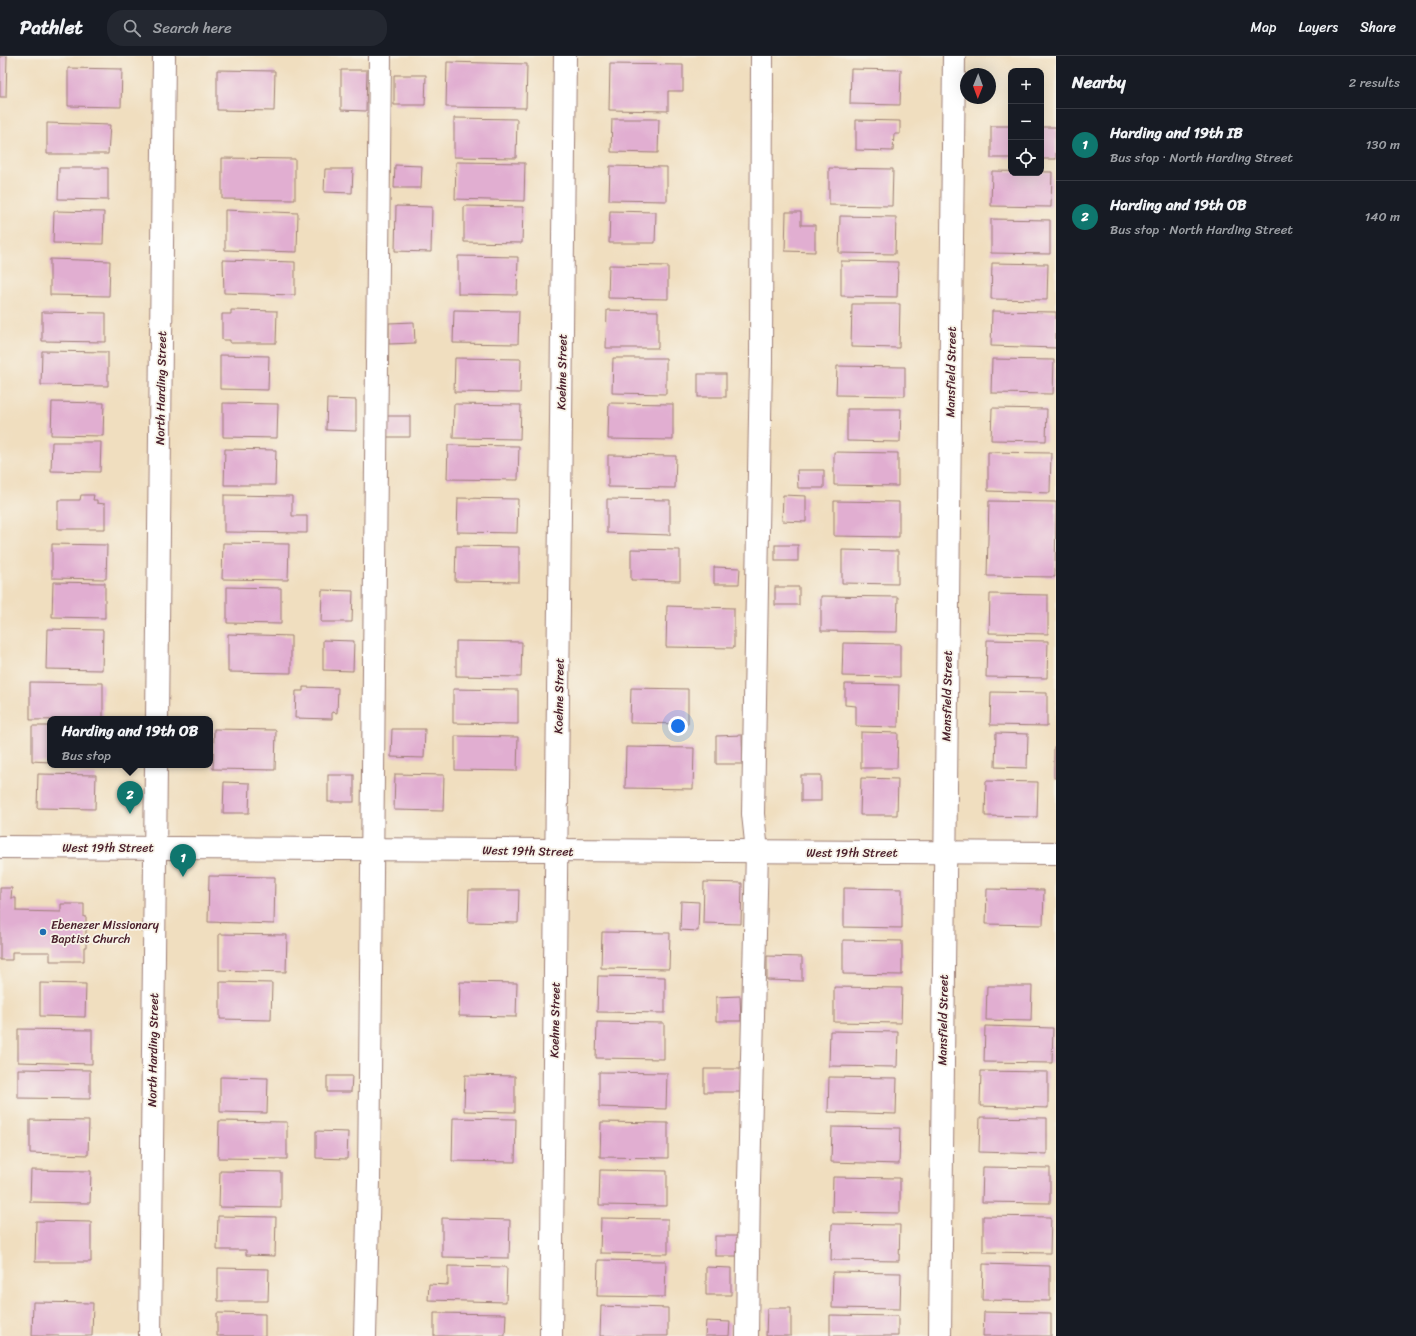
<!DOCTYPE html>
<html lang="en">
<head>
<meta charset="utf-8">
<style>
  :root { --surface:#171b24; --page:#242831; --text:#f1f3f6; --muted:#9ea1a6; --line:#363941; --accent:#0f766e }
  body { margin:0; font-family:Sriracha,sans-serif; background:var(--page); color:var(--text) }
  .controls { position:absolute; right:12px; top:12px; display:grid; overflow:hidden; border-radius:8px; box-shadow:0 4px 16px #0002 }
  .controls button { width:36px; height:36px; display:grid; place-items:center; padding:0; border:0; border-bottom:1px solid var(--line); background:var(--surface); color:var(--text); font:20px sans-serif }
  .compass { position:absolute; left:960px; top:12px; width:36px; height:36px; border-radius:50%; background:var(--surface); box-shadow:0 4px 16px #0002; rotate:181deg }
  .you { position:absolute; left:678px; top:670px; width:14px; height:14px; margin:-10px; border:3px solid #fff; border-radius:50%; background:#1a73e8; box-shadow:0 0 0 6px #1a73e833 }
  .badge { display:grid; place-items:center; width:26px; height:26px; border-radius:50%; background:var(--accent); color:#fff; font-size:13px; font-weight:700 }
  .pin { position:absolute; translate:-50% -33px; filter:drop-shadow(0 1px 2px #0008) }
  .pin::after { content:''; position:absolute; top:21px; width:14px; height:12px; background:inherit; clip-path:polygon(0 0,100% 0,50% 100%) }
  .popup { position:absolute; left:47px; top:660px; width:166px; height:52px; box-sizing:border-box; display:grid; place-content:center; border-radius:8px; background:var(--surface); filter:drop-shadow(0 1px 3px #0005); font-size:13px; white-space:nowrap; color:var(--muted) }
  .popup b { font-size:15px; color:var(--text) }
  .popup::after { content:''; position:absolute; left:50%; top:100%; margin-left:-8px; border:8px solid transparent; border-top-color:var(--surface) }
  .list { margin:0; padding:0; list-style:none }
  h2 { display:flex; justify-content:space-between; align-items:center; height:52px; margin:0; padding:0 16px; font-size:17px }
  h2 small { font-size:13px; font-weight:400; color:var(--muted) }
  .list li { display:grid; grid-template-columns:26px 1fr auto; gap:12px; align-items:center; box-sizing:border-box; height:72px; padding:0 16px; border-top:1px solid var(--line) }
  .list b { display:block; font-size:15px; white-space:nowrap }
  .list p { margin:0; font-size:13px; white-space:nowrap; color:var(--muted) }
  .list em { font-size:13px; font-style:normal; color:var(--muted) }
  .icon { flex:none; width:22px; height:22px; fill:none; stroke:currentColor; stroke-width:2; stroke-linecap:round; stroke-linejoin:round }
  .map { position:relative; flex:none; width:1056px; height:1280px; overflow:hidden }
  header { display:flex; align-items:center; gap:24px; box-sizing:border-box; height:56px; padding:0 20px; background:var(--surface); border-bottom:1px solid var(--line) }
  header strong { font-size:19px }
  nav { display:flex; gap:22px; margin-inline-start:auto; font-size:14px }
  .search { width:280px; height:36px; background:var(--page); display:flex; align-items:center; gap:10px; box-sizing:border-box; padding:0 14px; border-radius:16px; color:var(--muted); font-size:15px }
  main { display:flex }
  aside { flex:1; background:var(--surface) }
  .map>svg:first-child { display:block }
  .building { fill:#e1aed1 }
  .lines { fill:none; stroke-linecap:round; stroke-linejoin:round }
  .minor-casing { stroke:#9d7e75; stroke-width:24 }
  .minor { stroke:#fff; stroke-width:22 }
  .poi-dot { fill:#1f6fb2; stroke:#f7f3e8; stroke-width:1.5 }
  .labels { text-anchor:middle; stroke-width:3.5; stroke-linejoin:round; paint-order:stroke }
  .street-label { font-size:12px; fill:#4a1f2b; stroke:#f7f3e8 }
  .poi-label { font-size:12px; fill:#4a1f2b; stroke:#f7f3e8; text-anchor:start }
</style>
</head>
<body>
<header>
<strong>Pathlet</strong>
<div class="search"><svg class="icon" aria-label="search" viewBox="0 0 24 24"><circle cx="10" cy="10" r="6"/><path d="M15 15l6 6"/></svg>Search here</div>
<nav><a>Map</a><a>Layers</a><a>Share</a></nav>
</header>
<main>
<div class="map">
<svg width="1056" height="1280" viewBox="0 0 1056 1280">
  <rect width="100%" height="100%" fill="#f7f3e8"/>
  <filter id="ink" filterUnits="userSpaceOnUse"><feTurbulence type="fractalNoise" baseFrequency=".025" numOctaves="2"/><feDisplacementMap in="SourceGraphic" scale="8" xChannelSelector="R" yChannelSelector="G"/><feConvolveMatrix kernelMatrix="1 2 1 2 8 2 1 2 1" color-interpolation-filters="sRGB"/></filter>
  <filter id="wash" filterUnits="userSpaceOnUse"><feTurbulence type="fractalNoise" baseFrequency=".012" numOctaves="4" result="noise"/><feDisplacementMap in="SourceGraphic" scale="16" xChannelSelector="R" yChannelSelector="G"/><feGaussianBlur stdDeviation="0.9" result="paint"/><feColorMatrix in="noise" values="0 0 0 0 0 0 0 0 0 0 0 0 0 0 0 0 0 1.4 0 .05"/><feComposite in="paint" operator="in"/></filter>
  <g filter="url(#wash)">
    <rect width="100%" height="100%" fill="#f0debf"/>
    <g id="blocks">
      <g class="building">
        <polygon points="0,0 7,0 6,41 0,41"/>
        <polygon points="447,6 527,8 526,52 446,51"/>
        <polygon points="610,8 683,9 683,35 668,35 668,55 609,54"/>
        <polygon points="68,12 122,13 121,51 68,50"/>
        <polygon points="851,13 901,14 900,49 850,48"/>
        <polygon points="217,14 275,15 274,55 217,54"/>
        <polygon points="341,14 367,14 366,55 341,54"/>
        <polygon points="394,19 426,19 425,49 394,49"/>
        <polygon points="454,62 517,63 516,102 454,101"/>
        <polygon points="612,63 659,63 658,97 611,96"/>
        <polygon points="856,64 900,65 900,78 894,78 893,95 856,94"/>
        <polygon points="47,67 110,69 108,98 47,98"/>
        <rect x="991" y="70" width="20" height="32"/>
        <rect x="1041" y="71" width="15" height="32"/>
        <polygon points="222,102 295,103 295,144 222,143"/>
        <polygon points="456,106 525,107 524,145 455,143"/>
        <polygon points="395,109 422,110 421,132 394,132"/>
        <polygon points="610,110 667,111 667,145 609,144"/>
        <polygon points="59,112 108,112 108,144 58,143"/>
        <polygon points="829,112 893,113 892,150 829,149"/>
        <polygon points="325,113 353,113 352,137 324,136"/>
        <polygon points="992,115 1052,116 1051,151 991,150"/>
        <polygon points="396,150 432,151 431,196 395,195"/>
        <polygon points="464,150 523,151 522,187 464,186"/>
        <polygon points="225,154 298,157 297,196 225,194"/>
        <polygon points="54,155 104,156 103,188 53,187"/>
        <polygon points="610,155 656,156 655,187 609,187"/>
        <polygon points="786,156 801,156 801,169 815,169 815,196 785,195"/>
        <polygon points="840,160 896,161 895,198 839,197"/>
        <polygon points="991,163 1050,164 1050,198 991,197"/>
        <polygon points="458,200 518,201 517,239 458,238"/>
        <polygon points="50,203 110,205 109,240 50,239"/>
        <polygon points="223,204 295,206 295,239 224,237"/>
        <polygon points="841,205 898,206 897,241 841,240"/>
        <polygon points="992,207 1048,208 1047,244 991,243"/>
        <polygon points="609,209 668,210 668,243 608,242"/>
        <polygon points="852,248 900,248 899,292 851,291"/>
        <polygon points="231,254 277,255 276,287 230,287 230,284 222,284 222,258 231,258"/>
        <polygon points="454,254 519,255 518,288 453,287"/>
        <polygon points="607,254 658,255 658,292 606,292"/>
        <polygon points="992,255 1056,256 1056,292 991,290"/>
        <polygon points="42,256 106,257 106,286 42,285"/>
        <polygon points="414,266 415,287 389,288 389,267"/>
        <polygon points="42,295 108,296 108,330 41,329"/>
        <polygon points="220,299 269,300 268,334 220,333"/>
        <polygon points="455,302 521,303 520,337 454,336"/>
        <polygon points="613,302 666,302 666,338 612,337"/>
        <polygon points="992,303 1054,304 1053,338 991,337"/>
        <polygon points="837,310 905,311 905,340 836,339"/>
        <rect x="698" y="318" width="28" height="23"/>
        <polygon points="327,343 356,344 356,375 326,374"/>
        <polygon points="52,346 104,347 103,380 51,379"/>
        <polygon points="223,347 278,348 277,382 223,381"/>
        <polygon points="609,347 673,348 673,384 608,383"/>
        <polygon points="454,348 521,349 520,383 453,382"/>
        <polygon points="992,352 1047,353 1046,385 991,384"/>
        <polygon points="847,353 901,353 900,386 847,385"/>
        <polygon points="383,360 410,360 410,381 384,381"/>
        <polygon points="52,386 101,386 100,416 51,415"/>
        <polygon points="448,389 519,390 518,424 447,423"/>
        <polygon points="225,393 276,394 275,429 224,429"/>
        <polygon points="834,396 898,397 898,430 834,429"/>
        <polygon points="988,396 1051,397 1050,437 988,435"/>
        <polygon points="608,399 676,400 675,432 608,431"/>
        <polygon points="797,414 824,414 824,432 798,432"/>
        <polygon points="81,439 94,439 93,444 97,444 97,447 105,448 105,473 58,473 58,444 80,444"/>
        <polygon points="224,439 292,440 292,460 307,460 307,477 224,476"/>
        <polygon points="783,439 806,440 806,466 782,465"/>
        <polygon points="458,442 518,443 517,477 457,476"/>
        <polygon points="607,443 670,444 670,479 607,477"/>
        <polygon points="834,445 899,446 899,481 834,480"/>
        <polygon points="989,445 1056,446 1055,521 987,520"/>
        <polygon points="223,487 289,488 288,524 222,523"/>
        <polygon points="52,488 107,489 106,523 52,522"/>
        <rect x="775" y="489" width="23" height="16"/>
        <polygon points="456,490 519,491 519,526 455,525"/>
        <polygon points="631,493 680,494 680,525 631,524"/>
        <polygon points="842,494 898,495 898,528 842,527"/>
        <polygon points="714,511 740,512 739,528 714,528"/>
        <polygon points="53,526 105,527 105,562 52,561"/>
        <polygon points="227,531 281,532 281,568 227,567"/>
        <rect x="775" y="531" width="24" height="18"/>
        <polygon points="322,534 353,535 352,566 321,566"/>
        <polygon points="990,538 1048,539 1048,578 989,577"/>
        <polygon points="821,540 898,541 897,576 821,575"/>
        <polygon points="667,550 734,552 734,592 666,591"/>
        <polygon points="47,573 103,574 102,614 46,613"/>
        <polygon points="228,578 291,580 291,617 228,616"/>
        <polygon points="323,584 354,585 353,615 323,614"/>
        <polygon points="987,584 1048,585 1047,622 986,621"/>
        <polygon points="456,585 522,586 521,621 456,620"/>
        <polygon points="843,587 900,588 900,621 842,620"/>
        <polygon points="30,626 103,627 103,663 30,664"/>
        <polygon points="845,628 899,629 898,671 856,670 856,650 845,649"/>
        <polygon points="303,631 338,632 337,657 332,656 332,663 295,662 296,635 303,635"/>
        <polygon points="631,632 688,633 688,668 630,667"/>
        <polygon points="453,633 518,634 518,668 453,667"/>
        <polygon points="991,636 1047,637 1047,670 990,669"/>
        <polygon points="32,670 50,670 50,706 32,705"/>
        <polygon points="214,673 276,674 275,714 213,713"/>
        <polygon points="392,673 425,673 424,702 391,701"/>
        <polygon points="861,676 898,677 897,712 861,712"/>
        <polygon points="996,677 1028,678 1027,712 995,711"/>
        <polygon points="742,679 743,708 716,708 716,680"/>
        <polygon points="455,680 518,681 517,715 455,714"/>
        <polygon points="626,691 694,692 693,733 625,732"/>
        <rect x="1054" y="691" width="2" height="31"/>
        <polygon points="38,718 96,719 95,753 37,752"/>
        <polygon points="395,718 444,719 443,755 394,754"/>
        <rect x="328" y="719" width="26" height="27"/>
        <rect x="801" y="719" width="20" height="26"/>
        <polygon points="861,722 898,723 897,759 860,759"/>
        <polygon points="986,725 1038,726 1037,761 985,760"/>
        <polygon points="224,726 250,727 249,757 223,757"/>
        <polygon points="209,820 275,821 274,868 208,866"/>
        <polygon points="704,826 742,827 741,868 703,867"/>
        <polygon points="0,832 12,832 11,842 16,842 16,855 61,856 61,848 84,848 84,861 86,861 86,891 84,891 84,905 50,905 50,896 12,896 12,904 0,904"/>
        <polygon points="844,832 902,833 902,872 844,871"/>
        <polygon points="987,833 1044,834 1043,869 986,868"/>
        <polygon points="469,834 519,834 518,867 468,866"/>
        <polygon points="681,845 699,846 698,875 680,874"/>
        <polygon points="602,876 670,877 669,913 601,912"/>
        <polygon points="219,878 287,879 286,916 219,914"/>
        <polygon points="843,884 902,885 902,919 843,918"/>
        <polygon points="767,900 802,901 802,925 767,924"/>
        <polygon points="598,920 665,921 665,957 597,956"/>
        <polygon points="220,926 272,927 271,964 220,963"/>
        <polygon points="460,926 517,927 516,961 459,960"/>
        <polygon points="40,927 86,928 85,961 40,960"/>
        <polygon points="987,930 1032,930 1031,965 986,964"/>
        <polygon points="834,931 902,932 901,967 834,966"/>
        <polygon points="740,940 741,965 716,965 716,941"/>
        <polygon points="597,966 664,967 664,1003 596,1002"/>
        <polygon points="985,970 1053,972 1052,1007 984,1006"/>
        <polygon points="18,973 92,974 92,1008 18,1006"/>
        <polygon points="830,975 898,976 897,1011 829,1010"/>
        <polygon points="18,1013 90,1014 90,1043 18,1042"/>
        <polygon points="704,1013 741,1013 740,1036 704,1036"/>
        <polygon points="981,1015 1048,1016 1048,1052 980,1050"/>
        <polygon points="599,1016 667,1017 666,1053 599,1051"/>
        <polygon points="465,1019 515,1020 515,1056 464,1055"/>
        <polygon points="327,1020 352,1020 351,1036 327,1036"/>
        <polygon points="220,1021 268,1022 267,1057 220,1056"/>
        <polygon points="829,1021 897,1022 896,1058 828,1056"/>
        <polygon points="980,1061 1047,1062 1047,1098 979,1096"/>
        <polygon points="453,1062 516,1063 515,1106 452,1105"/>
        <polygon points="30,1064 89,1065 88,1099 30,1097"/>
        <polygon points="219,1065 287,1066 287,1103 218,1102"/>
        <polygon points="601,1066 668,1067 668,1102 600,1101"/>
        <polygon points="832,1071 900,1072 899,1108 831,1106"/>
        <polygon points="316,1075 348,1076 347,1103 316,1102"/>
        <polygon points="983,1111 1050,1112 1050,1147 982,1146"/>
        <polygon points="31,1114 91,1115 90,1147 30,1146"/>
        <polygon points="600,1114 667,1115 667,1150 599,1149"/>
        <polygon points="220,1115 281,1116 281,1152 219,1151"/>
        <polygon points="833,1121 900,1122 900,1157 832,1156"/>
        <polygon points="218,1160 276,1161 275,1200 246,1199 246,1194 217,1194"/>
        <polygon points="983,1160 1051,1161 1050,1197 983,1196"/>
        <polygon points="442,1162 510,1164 509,1202 442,1201"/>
        <polygon points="601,1162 668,1163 668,1198 600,1197"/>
        <polygon points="36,1165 91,1166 91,1206 35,1206"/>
        <polygon points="832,1168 900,1169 899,1205 831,1204"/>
        <rect x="715" y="1180" width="24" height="20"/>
        <polygon points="598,1204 666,1205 665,1241 597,1240"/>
        <polygon points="983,1208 1050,1210 1050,1245 982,1244"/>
        <polygon points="448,1210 507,1211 506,1246 428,1244 429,1228 448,1229"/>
        <polygon points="706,1211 731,1212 731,1239 706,1239"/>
        <polygon points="218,1212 269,1213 268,1245 218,1245"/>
        <polygon points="833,1216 901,1217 900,1253 832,1252"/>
        <polygon points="33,1246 93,1247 92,1280 32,1280"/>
        <polygon points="601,1250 668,1252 668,1280 600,1280"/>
        <polygon points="767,1252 791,1252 791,1280 766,1280"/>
        <polygon points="984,1256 1051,1257 1051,1280 983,1280"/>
        <polygon points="217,1257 265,1258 265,1280 217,1280"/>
        <polygon points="434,1257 506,1258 505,1280 434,1280"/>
        <polygon points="830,1259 898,1260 898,1280 830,1280"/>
        <polygon points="706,1265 730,1266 729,1280 705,1280"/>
      </g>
    </g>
  </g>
  <g filter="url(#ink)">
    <use href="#blocks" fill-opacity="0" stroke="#9d7e75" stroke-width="1"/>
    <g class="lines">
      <defs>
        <g id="minor">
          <polyline points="157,663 164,0"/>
          <polyline points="0,791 1056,797"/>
          <polyline points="150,1280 156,709"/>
          <polyline points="365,1280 369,1124 380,0"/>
          <polyline points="551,1280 565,0"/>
          <polyline points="747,1280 749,1125 757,795 753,758 761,305 762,0"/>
          <polyline points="940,1280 954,0"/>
        </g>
      </defs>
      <use href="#minor" class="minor-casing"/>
      <use href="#minor" class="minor"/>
    </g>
  </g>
  <circle class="poi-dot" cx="43" cy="876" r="4"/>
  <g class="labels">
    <g class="street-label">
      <text transform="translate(562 316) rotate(-89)" y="4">Koehne Street</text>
      <text transform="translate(951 316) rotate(-89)" y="4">Mansfield Street</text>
      <text transform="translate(161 332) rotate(-89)" y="4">North Harding Street</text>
      <text transform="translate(559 640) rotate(-89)" y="4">Koehne Street</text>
      <text transform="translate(947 640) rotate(-89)" y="4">Mansfield Street</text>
      <text x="108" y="796">West 19th Street</text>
      <text transform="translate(528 795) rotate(1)" y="4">West 19th Street</text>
      <text x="852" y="801">West 19th Street</text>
      <text transform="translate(555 964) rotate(-89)" y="4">Koehne Street</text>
      <text transform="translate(943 964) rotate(-89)" y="4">Mansfield Street</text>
      <text transform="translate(153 994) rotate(-89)" y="4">North Harding Street</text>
    </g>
    <g class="poi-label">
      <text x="51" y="873">Ebenezer Missionary<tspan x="51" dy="14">Baptist Church</tspan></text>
    </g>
  </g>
</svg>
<div class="controls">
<button>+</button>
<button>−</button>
<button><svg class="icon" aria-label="locate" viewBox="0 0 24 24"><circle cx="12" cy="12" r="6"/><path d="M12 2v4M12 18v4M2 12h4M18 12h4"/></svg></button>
</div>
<svg class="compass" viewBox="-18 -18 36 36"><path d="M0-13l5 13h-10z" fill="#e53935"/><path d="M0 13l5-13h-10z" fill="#9ea1a6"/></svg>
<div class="you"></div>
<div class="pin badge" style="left:183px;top:821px">1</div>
<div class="pin badge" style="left:130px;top:758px">2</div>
<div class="popup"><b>Harding and 19th OB</b>Bus stop</div>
</div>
<aside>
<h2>Nearby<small>2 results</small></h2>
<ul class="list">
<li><span class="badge">1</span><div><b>Harding and 19th IB</b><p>Bus stop · North Harding Street</p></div><em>130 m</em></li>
<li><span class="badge">2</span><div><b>Harding and 19th OB</b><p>Bus stop · North Harding Street</p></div><em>140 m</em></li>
</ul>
</aside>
</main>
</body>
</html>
